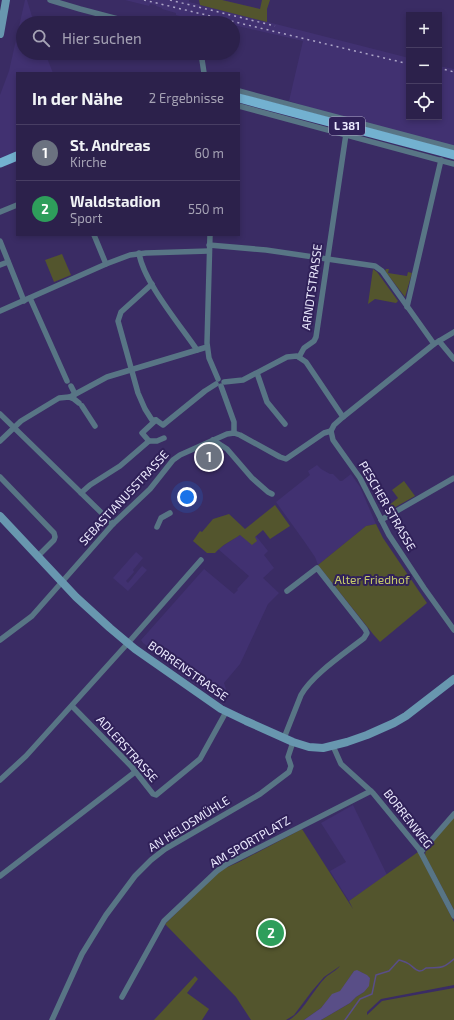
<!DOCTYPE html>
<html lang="de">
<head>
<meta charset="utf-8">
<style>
  :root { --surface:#2c214b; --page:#382e55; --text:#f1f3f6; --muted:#a6a3b5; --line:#483e63; --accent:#bbc045 }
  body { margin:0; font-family:"Exo 2",sans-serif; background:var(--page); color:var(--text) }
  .controls { position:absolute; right:12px; top:12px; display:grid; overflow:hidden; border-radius:0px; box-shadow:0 2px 6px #0003 }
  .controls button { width:36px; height:36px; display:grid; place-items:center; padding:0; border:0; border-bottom:1px solid var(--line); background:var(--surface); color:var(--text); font:20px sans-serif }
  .you { position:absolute; left:187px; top:497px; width:14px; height:14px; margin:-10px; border:3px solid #fff; border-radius:50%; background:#1a73e8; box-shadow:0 0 0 6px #1a73e833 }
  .badge { display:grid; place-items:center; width:26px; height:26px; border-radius:50%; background:var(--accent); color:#fff; font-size:13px; font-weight:700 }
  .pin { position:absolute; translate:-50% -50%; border:2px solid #fff; box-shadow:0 1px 4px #0006 }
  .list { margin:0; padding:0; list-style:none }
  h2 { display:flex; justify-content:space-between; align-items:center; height:52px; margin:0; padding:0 16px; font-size:17px }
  h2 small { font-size:13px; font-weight:400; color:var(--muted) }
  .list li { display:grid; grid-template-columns:26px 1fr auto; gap:12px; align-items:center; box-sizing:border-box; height:56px; padding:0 16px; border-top:1px solid var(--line) }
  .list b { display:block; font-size:15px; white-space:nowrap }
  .list p { margin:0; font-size:13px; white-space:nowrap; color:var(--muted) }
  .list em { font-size:13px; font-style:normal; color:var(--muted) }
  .icon { flex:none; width:22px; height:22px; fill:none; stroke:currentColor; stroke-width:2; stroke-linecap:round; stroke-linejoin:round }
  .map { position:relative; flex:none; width:454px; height:1020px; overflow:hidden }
  .search { position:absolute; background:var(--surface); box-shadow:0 2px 6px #0003; left:16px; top:16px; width:224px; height:44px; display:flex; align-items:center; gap:10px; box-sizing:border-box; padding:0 14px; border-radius:22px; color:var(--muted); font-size:15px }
  .panel { position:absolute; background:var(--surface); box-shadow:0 2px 6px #0003; left:16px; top:72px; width:224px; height:164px; border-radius:0px }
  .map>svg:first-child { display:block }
  .built { fill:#413171 }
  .green { fill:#53552d }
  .water { fill:#594e87 }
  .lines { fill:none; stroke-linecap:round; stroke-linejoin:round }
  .stream { stroke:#594e87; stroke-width:1.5 }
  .minor { stroke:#587585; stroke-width:5.5 }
  .secondary { stroke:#6897af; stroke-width:8 }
  .primary { stroke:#73b1d0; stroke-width:9 }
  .rail { stroke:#ada6c8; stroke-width:1.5; stroke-dasharray:2 4; stroke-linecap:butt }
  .labels { text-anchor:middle; stroke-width:4; stroke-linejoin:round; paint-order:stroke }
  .shield { fill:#302159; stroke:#b3adcc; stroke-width:1 }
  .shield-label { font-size:11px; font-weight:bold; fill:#ebe9fe }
  .street-label { font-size:12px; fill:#ebe9fe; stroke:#302159 }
  .park-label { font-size:12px; fill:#c8cd6b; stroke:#302159 }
</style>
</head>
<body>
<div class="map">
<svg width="454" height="1020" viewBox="0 0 454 1020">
  <rect width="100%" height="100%" fill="#3a2c64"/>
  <g class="built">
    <polygon points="25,0 27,0 34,23 23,23 23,53 45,53 53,73 17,73 17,152 0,158 0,95 9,71"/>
    <polygon points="125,0 189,0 189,2 409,58 409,117 439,117 439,66 454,69 454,147 346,119 289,101 303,41 233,25 233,23 226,23 197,16 196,20 187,18 176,15 176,13 162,9 162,8 156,6 156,5 150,4 149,6"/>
    <polygon points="317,465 321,469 330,474 333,474 340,481 342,481 351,474 360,487 376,524 366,526 318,565 315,557 304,541 276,502 310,475 308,471"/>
    <polygon points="240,535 254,537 256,536 268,551 264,555 274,568 263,578 279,593 268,604 240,664 224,683 226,689 219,700 182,675 167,660 143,643 141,640 204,569 234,594 238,590 237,589 249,576 218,549"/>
    <polygon points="136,552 143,558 133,570 134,572 126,581 128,583 142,566 147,570 128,591 113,578"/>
    <polygon points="353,805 387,875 349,901 330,871 346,862 321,823"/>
  </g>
  <g class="green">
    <polygon points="199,0 222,0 260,9 262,0 270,0 267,9 267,22 200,5"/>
    <polygon points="62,254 71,275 54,282 45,260"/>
    <polygon points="373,269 377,272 398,301 396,303 375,299 368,304"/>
    <polygon points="386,269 389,269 388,273 407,276 408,272 412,273 405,297 385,271"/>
    <polygon points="404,481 415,496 392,509 388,506 398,498 392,490"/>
    <path d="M275,505L290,526L270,539L263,530L255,537L257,541L252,545L240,535C231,541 222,545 215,553H207L193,541L200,531L202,532L213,519L229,514L245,529Z"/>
    <polygon points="376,524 383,538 427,603 380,642 373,634 318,565 366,526"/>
    <polygon points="454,817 454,910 425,855 426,850"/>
    <path d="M302,829L353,909L349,901L418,852L454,922V985L381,999L367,1012V1015L382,1001L454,988V1020H321L350,1003L356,997L364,992L370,978L361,972L354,971L340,992L332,995L321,1008L314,1013L304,1020H289C304,1011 313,990 326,977C331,973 337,970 340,966L324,977L312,991L294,1015L286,1020H251L236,997L165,924L221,870L239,862Z"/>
    <polygon points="195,976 198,979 187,993 209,1009 202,1020 154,1020"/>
  </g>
  <polygon class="water" points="357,970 367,975 370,978 369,986 364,992 356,997 350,1003 321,1020 304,1020 321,1008 332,994 340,991 354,971"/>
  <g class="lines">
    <path class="stream" d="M345,1020L360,999L372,994L376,975L389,971L399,960C402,961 406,962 409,964C415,968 418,975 426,968C441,967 441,970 454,959"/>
    <g class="minor">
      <polyline points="50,0 80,9 133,23"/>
      <polyline points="201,53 204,73"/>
      <polyline points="239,91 454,148"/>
      <polyline points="239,106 454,164"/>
      <polyline points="0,212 17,205"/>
      <polyline points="94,235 106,264"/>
      <polyline points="210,235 207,343 209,358 218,379"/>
      <polyline points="0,241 24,301"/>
      <polyline points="209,245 266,250 375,266 382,271 434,344"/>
      <path d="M139,253C143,281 180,325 197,350"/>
      <polyline points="0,265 8,262"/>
      <polyline points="152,284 121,312 118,321 138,393 145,409 152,420 156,420 163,425 205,391 216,384"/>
      <polyline points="30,298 67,381"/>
      <polyline points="407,307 441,160"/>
      <polyline points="0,311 106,264 130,255 146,253 209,251"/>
      <polyline points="439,341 454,359"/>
      <polyline points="299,357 304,348 314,341 316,337 346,134"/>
      <polyline points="257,373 267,402 285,424"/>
      <polyline points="224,382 243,380 287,357 297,356 306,362 343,417"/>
      <polyline points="71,386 75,394"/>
      <polyline points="221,386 234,422 234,433"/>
      <polyline points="70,397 107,377 207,347"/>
      <polyline points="82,406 95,426"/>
      <polyline points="0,414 113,524"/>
      <polyline points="331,431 333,440 360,478 389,535 424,588 454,630"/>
      <polyline points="331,431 334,425 343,417 434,344 454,332"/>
      <polyline points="213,440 227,449 252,478 268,492 272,494"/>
      <polyline points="0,441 21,421 59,398 69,397 74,399 79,403"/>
      <polyline points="149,441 157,441 164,438"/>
      <polyline points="0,477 54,533 55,537 54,540 38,556"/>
      <polyline points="81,493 90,485 120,466 149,441 142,433 156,420"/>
      <polyline points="381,520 454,478"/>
      <polyline points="157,527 161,518 170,513"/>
      <polyline points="0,640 32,616 113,524 150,489 173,460 180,455 227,434 234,433 240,435 280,457 286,459 324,433 331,431"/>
      <polyline points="72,706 131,766 153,794 156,795 200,759 226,712"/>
      <path d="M284,738L301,695C312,675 345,653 364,638L367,633L365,629L317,568L287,591"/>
      <polyline points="333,746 341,764 373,793 419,849 454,916"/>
      <polyline points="0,780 26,756 128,643 201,560"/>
      <polyline points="421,852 454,814"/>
      <polyline points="0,876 135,772"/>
      <polyline points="122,997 164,921 217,871 227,864 371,791"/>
      <polyline points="52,1020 82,954 106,915 135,876 151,860 165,849 260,794 289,772 291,766 288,757 293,742"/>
    </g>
    <g class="secondary">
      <polyline points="0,34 6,0"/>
      <polyline points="0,516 76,597 110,628 135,649 221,709 246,721 293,742 309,747 323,748 347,742 367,735 394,723 406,716 454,679"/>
    </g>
    <g class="primary">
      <polyline points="239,98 454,155"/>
      <polyline points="0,163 17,156"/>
    </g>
    <g class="rail">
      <polyline points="144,0 409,64"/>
      <polyline points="170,0 275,26"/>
      <polyline points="439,68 454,72"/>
    </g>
  </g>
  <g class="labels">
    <rect class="shield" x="329" y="117" width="36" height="18" rx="3"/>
    <g class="shield-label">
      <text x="347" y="130">L 381</text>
    </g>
    <g class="street-label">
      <text transform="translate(312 287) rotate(-82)" y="4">ARNDTSTRASSE</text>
      <text transform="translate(124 498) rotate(-47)" y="4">SEBASTIANUSSTRASSE</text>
      <text transform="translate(387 506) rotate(60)" y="4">PESCHER STRASSE</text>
      <text transform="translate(188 671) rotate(35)" y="4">BORRENSTRASSE</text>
      <text transform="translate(127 749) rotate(48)" y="4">ADLERSTRASSE</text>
      <text transform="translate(408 819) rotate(52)" y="4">BORRENWEG</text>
      <text transform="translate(189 824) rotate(-32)" y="4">AN HELDSMÜHLE</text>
      <text transform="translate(250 842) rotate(-30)" y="4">AM SPORTPLATZ</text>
    </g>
    <g class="park-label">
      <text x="372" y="584">Alter Friedhof</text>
    </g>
  </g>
</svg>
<div class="controls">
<button>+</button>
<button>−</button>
<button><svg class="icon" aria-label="locate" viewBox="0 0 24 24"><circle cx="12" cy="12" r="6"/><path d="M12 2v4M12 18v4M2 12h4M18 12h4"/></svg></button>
</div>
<div class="you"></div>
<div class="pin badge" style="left:209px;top:457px;background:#6b7280">1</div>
<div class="pin badge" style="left:271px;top:933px;background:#2e9e5b">2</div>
<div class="search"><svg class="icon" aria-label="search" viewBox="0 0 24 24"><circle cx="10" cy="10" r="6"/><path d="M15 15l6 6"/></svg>Hier suchen</div>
<section class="panel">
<h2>In der Nähe<small>2 Ergebnisse</small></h2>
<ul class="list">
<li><span class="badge" style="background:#6b7280">1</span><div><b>St. Andreas</b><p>Kirche</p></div><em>60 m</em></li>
<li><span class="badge" style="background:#2e9e5b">2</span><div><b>Waldstadion</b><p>Sport</p></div><em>550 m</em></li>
</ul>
</section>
</div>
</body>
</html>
